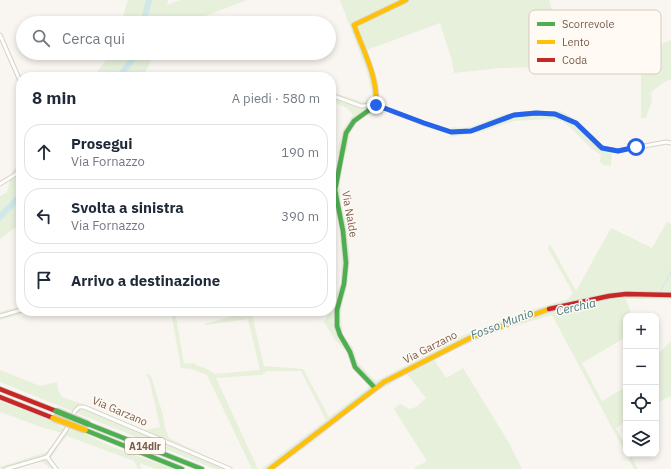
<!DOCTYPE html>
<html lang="it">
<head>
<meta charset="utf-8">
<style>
  :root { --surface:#fff; --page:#f2f2f3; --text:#1f2937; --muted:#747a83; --line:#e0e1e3 }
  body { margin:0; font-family:"IBM Plex Sans",sans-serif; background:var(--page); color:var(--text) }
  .controls { position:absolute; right:12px; bottom:12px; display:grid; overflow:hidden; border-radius:8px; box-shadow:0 2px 6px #0003 }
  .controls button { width:36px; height:36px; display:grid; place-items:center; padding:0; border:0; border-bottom:1px solid var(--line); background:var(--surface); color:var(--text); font:20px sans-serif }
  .stop { position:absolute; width:12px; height:12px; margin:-9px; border:3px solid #2563eb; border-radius:50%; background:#fff }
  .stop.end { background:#2563eb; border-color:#fff; box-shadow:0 1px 4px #0008 }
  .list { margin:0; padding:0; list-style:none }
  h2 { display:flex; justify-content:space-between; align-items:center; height:52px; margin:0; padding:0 16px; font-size:17px }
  h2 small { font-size:13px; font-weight:400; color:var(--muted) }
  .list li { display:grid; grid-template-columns:26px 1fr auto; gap:12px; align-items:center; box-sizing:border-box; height:56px; margin:0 8px 8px; padding:0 8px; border:1px solid var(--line); border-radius:16px }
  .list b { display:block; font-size:15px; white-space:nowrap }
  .list p { margin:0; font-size:13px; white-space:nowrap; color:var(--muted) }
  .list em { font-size:13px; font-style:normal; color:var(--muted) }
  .icon { flex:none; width:22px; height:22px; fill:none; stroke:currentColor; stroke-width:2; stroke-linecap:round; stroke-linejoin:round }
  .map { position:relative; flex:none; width:671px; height:469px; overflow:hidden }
  .search { position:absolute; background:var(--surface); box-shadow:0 2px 6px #0003; left:16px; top:16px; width:320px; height:44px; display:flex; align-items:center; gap:10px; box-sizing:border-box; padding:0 14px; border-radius:22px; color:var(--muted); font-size:15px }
  .panel { position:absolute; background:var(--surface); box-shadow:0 2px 6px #0003; left:16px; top:72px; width:320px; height:244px; border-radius:16px }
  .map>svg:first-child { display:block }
  .green { fill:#e7f0db }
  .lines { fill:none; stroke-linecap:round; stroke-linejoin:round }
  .stream { stroke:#d0e8ea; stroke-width:1 }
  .river { stroke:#d0e8ea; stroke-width:6 }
  .street-casing { stroke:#d7d1cb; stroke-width:5 }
  .fast-casing { stroke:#d9d2cb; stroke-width:6 }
  .slow-casing { stroke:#d9d2cb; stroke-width:6 }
  .jam-casing { stroke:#d9d2cb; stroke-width:6 }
  .street { stroke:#fefefd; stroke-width:3 }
  .fast { stroke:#4caf50; stroke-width:4.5 }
  .slow { stroke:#ffc107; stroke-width:4.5 }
  .jam { stroke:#c62828; stroke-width:4.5 }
  .fast-bridge-casing { stroke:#dad1cc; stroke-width:8; stroke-linecap:butt }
  .slow-bridge-casing { stroke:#dad1cc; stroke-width:8; stroke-linecap:butt }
  .fast-bridge { stroke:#4caf50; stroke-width:5.5 }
  .slow-bridge { stroke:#ffc107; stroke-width:5.5 }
  .route { stroke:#2563eb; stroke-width:5 }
  .labels { text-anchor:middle; stroke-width:3; stroke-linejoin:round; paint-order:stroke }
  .shield { fill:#fffaf3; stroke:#a28b7f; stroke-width:1 }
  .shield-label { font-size:10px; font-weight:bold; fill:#7a5c4d }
  .street-label { font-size:11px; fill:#7a5c4d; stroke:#fffaf3 }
  .water-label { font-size:12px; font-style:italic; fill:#437c86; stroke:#fffaf3 }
  .key { fill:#fffaf3; stroke:#d7cbc1; stroke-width:1 }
  .key-label { font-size:11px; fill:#7a5c4d }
</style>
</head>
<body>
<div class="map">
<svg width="671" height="469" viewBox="0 0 671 469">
  <rect width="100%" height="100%" fill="#f9f5f0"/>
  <g class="green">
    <polygon points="128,0 168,0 167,5 180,0 247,0 187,23 121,23"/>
    <polygon points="340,0 549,0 569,62 644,51 671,40 671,79 666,81 651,92 652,101 646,118 641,118 641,57 596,64 565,67 499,68 454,73 452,61 440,23 367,50 377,81 381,103 365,108 350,132 347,151 337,154 342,131 353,114 347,108 331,101 331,92 364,102 373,98 367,72"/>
    <polygon points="111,53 153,53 149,65 142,77 94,77"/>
    <path d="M560,111C572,116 582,125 592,134C602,142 598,144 612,149L611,166L603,165L600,162L601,155L592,149L571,128L562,121L551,119L514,121L481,132L451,137V127L464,128L473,126L505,114Z"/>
    <polygon points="21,161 21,223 0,239 0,196 7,192 12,172"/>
    <polygon points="340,188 340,204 345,218 350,259 346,290 342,304 341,316 343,336 353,347 357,361 369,375 376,381 426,355 428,352 464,335 527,311 568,299 573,293 548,248 550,244 576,291 611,228 652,248 667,222 671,224 671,299 626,299 632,316 626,316 626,337 582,363 602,401 626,387 626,422 616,428 626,447 626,454 630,454 638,469 634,469 552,315 511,327 461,344 433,358 446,378 463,368 509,443 522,469 413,469 427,461 394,409 400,404 410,409 416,407 426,398 406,373 384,384 309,445 274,469 261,469 326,420 301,371 267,371 261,375 216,378 258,469 252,469 207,375 192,369 181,368 171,312 172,311 175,311 184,364 194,363 196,365 205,368 215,374 260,370 248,319 206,325 204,324 251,311 264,366 303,369 329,417 367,389 369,385 355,370 349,359 346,351 335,340 324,322 330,311 331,311 331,306 334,297 341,284 341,266 340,224 334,205 331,190"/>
    <polygon points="21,308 21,311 32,311 0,320 0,312 10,309"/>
    <polygon points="671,341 671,398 670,396 656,404 656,356"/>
    <polygon points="0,370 40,386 57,382 58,390 62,397 94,408 145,430 160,427 150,382 146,373 151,376 163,415 165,428 169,438 233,469 215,469 0,382"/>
    <polygon points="0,401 57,423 61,427 81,432 110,446 174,469 156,469 140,463 141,469 138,469 134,461 67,436 59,445 51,458 59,469 52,469 41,461 17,469 0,469 0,467 47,452 62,433 41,427 0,412"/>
  </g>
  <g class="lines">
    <g class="stream">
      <polyline points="660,292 671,272"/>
      <polyline points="622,297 666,297"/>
      <polyline points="562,304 584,299"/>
      <polyline points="531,313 539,310"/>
      <polyline points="442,350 463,339"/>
      <polyline points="356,365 376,384 383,380"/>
      <path d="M378,390C431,359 485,332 544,314C568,307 594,302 619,297"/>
      <polyline points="266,469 371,388"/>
    </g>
    <g class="river">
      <polyline points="143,23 149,0"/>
      <polyline points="119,77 132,60 134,53"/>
      <polyline points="0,217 21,195"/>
    </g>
    <defs>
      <g id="street">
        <polyline points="0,35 21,83"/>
        <polyline points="331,95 361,106 376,105 423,123 451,132 471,131 514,115 536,113 555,114 576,123 601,148 618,151 666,142 671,143"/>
        <polyline points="0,184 16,174 21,168"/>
        <polyline points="0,316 21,310"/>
        <polyline points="47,457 66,430 75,411 79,407 84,407 230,469"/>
        <polyline points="47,457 56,469"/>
        <polyline points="6,469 47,457"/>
      </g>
      <g id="fast">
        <polyline points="375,388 355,367 350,352 340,335 337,326 337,310 344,284 346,263 343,231 335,190 346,133 354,121 376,105"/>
        <polyline points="88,424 202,469"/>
        <polyline points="85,430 182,469"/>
      </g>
      <g id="slow">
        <path d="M376,105C378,77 363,50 354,25L406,0"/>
        <polyline points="270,469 384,382 470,338 549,309"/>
      </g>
      <g id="jam">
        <polyline points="549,309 609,296 626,294 671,295"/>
        <polyline points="0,389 56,411"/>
        <polyline points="0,397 53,418"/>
      </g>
    </defs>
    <use href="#street" class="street-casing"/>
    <use href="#fast" class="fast-casing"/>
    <use href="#slow" class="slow-casing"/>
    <use href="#jam" class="jam-casing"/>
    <use href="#street" class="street"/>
    <use href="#fast" class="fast"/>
    <use href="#slow" class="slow"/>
    <use href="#jam" class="jam"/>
    <defs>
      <polyline id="fast-bridge" points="56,411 88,424"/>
      <polyline id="slow-bridge" points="53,418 85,430"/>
    </defs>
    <use href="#fast-bridge" class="fast-bridge-casing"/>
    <use href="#slow-bridge" class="slow-bridge-casing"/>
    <use href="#fast-bridge" class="fast-bridge"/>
    <use href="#slow-bridge" class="slow-bridge"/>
  </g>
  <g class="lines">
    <polyline class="route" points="376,105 424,123 451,132 471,131 514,115 536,113 555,114 576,123 602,148 618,151 636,147"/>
  </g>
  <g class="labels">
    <rect class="shield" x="125" y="438" width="40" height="16" rx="3"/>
    <g class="shield-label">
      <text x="145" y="450">A14dir</text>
    </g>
    <g class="street-label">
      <text transform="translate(350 214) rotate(80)" y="4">Via Nalde</text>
      <text transform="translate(430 347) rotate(-27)" y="4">Via Garzano</text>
      <text transform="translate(120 411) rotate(23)" y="4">Via Garzano</text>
    </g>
    <g class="water-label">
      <text transform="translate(576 307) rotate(-13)" y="4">Cerchia</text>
      <text transform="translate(502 324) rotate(-21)" y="4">Fosso Munio</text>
    </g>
  </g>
  <rect x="529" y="10" width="132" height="64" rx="6" class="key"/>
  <rect x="537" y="22" width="18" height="4" fill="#4caf50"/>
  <rect x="537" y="40" width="18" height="4" fill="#ffc107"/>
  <rect x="537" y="58" width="18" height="4" fill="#c62828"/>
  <g class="key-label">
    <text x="562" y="28">Scorrevole</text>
    <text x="562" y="46">Lento</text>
    <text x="562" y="64">Coda</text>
  </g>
</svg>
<div class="controls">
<button>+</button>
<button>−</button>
<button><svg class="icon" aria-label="locate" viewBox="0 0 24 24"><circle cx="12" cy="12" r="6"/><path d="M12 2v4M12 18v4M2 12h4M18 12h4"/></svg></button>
<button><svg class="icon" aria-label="layers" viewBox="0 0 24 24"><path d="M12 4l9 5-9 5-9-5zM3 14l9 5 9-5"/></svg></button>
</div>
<div class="stop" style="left:636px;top:147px"></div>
<div class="stop end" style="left:376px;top:105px"></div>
<div class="search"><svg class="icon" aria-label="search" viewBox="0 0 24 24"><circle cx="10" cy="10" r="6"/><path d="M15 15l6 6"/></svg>Cerca qui</div>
<section class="panel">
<h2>8 min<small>A piedi · 580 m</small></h2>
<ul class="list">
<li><svg class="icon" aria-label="ahead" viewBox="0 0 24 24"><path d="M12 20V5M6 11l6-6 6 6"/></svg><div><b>Prosegui</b><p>Via Fornazzo</p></div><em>190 m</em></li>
<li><svg class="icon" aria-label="left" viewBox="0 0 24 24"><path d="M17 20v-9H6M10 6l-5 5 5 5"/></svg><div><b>Svolta a sinistra</b><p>Via Fornazzo</p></div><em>390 m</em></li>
<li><svg class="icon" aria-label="arrive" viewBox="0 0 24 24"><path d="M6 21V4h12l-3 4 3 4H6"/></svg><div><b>Arrivo a destinazione</b></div></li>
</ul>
</section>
</div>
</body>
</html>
